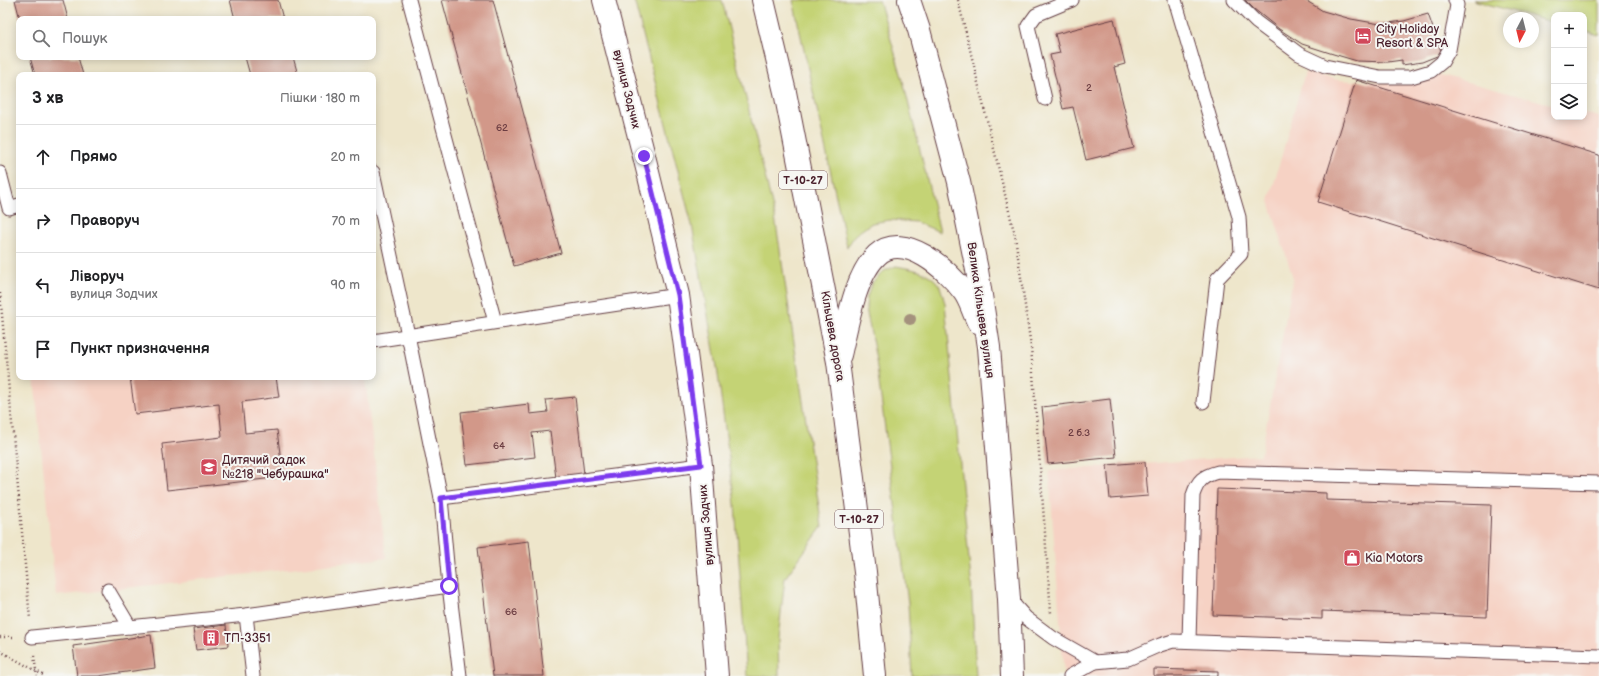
<!DOCTYPE html>
<html lang="uk">
<head>
<meta charset="utf-8">
<style>
  :root { --surface:#fff; --page:#f6f6f6; --text:#202124; --muted:#757577; --line:#e0e0e0 }
  body { margin:0; font-family:"Balsamiq Sans",sans-serif; background:var(--page); color:var(--text) }
  .controls { position:absolute; right:12px; top:12px; display:grid; overflow:hidden; border-radius:8px; box-shadow:0 2px 10px #0003 }
  .controls button { width:36px; height:36px; display:grid; place-items:center; padding:0; border:0; border-bottom:1px solid var(--line); background:var(--surface); color:var(--text); font:20px sans-serif }
  .compass { position:absolute; left:1503px; top:12px; width:36px; height:36px; border-radius:50%; background:var(--surface); box-shadow:0 2px 10px #0003; rotate:187deg }
  .stop { position:absolute; width:12px; height:12px; margin:-9px; border:3px solid #7c3aed; border-radius:50%; background:#fff }
  .stop.end { background:#7c3aed; border-color:#fff; box-shadow:0 1px 4px #0008 }
  .list { margin:0; padding:0; list-style:none }
  h2 { display:flex; justify-content:space-between; align-items:center; height:52px; margin:0; padding:0 16px; font-size:17px }
  h2 small { font-size:13px; font-weight:400; color:var(--muted) }
  .list li { display:grid; grid-template-columns:26px 1fr auto; gap:12px; align-items:center; box-sizing:border-box; height:64px; padding:0 16px; border-top:1px solid var(--line) }
  .list b { display:block; font-size:15px; white-space:nowrap }
  .list p { margin:0; font-size:13px; white-space:nowrap; color:var(--muted) }
  .list em { font-size:13px; font-style:normal; color:var(--muted) }
  .icon { flex:none; width:22px; height:22px; fill:none; stroke:currentColor; stroke-width:2; stroke-linecap:round; stroke-linejoin:round }
  .map { position:relative; flex:none; width:1599px; height:676px; overflow:hidden }
  .search { position:absolute; background:var(--surface); box-shadow:0 2px 10px #0003; left:16px; top:16px; width:360px; height:44px; display:flex; align-items:center; gap:10px; box-sizing:border-box; padding:0 14px; border-radius:8px; color:var(--muted); font-size:15px }
  .panel { position:absolute; background:var(--surface); box-shadow:0 2px 10px #0003; left:16px; top:72px; width:360px; height:308px; border-radius:8px }
  .map>svg:first-child { display:block }
  .built { fill:#f6d2c4 }
  .green { fill:#c4d374; stroke:#877950 }
  .building { fill:#d29889 }
  .lines { fill:none; stroke-linecap:round; stroke-linejoin:round }
  .lane-casing { stroke:#633d43; stroke-width:15 }
  .street-casing { stroke:#633d43; stroke-width:24 }
  .highway-casing { stroke:#633d43; stroke-width:24 }
  .path { stroke:#633d43; stroke-width:2.5; stroke-dasharray:1 3; stroke-linecap:butt }
  .lane { stroke:#fff; stroke-width:13 }
  .street { stroke:#fff; stroke-width:22 }
  .highway { stroke:#fff; stroke-width:22 }
  .tree { fill:#a4917d }
  .route { stroke:#7c3aed; stroke-width:5 }
  .labels { text-anchor:middle; stroke-width:4; stroke-linejoin:round; paint-order:stroke }
  .number-label { font-size:10px; fill:#6c3d42 }
  .shield { fill:#f6f6f2; stroke:#7e6067; stroke-width:1 }
  .shield-label { font-size:11px; font-weight:bold; fill:#4a1f2b }
  .poi-label { font-size:12px; fill:#4a1f2b; stroke:#f6f6f2; text-anchor:start }
  .street-label { font-size:12px; fill:#4a1f2b; stroke:#f6f6f2 }
</style>
</head>
<body>
<div class="map">
<svg width="1599" height="676" viewBox="0 0 1599 676">
  <rect width="100%" height="100%" fill="#f6f6f2"/>
  <filter id="ink" filterUnits="userSpaceOnUse"><feTurbulence type="fractalNoise" baseFrequency=".025" numOctaves="2"/><feDisplacementMap in="SourceGraphic" scale="8" xChannelSelector="R" yChannelSelector="G"/><feConvolveMatrix kernelMatrix="1 2 1 2 8 2 1 2 1" color-interpolation-filters="sRGB"/></filter>
  <filter id="wash" filterUnits="userSpaceOnUse"><feTurbulence type="fractalNoise" baseFrequency=".012" numOctaves="4" result="noise"/><feDisplacementMap in="SourceGraphic" scale="16" xChannelSelector="R" yChannelSelector="G"/><feGaussianBlur stdDeviation="0.9" result="paint"/><feColorMatrix in="noise" values="0 0 0 0 0 0 0 0 0 0 0 0 0 0 0 0 0 1.4 0 .05"/><feComposite in="paint" operator="in"/></filter>
  <g filter="url(#wash)">
    <rect width="100%" height="100%" fill="#eee6cb"/>
    <g class="built">
      <polygon points="1305,72 1338,80 1400,84 1441,75 1554,105 1554,117 1584,117 1584,113 1599,117 1599,676 1064,676 1049,471 1261,455 1293,278 1269,201"/>
      <polygon points="34,377 365,377 386,558 56,596"/>
    </g>
    <g class="green">
      <polygon points="634,0 722,0 775,217 822,527 785,578 778,639 779,676 747,676 735,504 717,367 692,225"/>
      <polygon points="793,0 879,0 902,77 940,232 916,222 890,220 872,223 856,234 847,247"/>
      <polygon points="1473,0 1599,0 1599,35 1584,31 1584,15 1554,15 1554,23"/>
      <path d="M896,266C911,269 930,271 939,285C942,290 943,298 945,303L971,581L976,676H912L908,603L876,360L866,308L867,297L872,283L884,271Z"/>
    </g>
    <g id="blocks">
      <g class="building">
        <polygon points="15,0 63,0 68,19 20,19"/>
        <polygon points="230,0 278,0 283,19 235,19"/>
        <polygon points="442,0 493,0 561,253 514,266"/>
        <polygon points="1245,0 1305,0 1323,11 1351,19 1380,24 1404,21 1428,14 1442,54 1422,62 1402,65 1402,60 1388,62 1357,61 1330,53 1302,44 1279,29 1254,9"/>
        <polygon points="1114,19 1125,64 1114,67 1134,148 1086,160 1073,107 1063,109 1050,55 1060,53 1055,34"/>
        <polygon points="30,57 78,57 83,75 35,75"/>
        <polygon points="245,57 293,57 298,75 250,75"/>
        <polygon points="1356,80 1599,155 1599,290 1318,202"/>
        <polygon points="130,377 276,377 279,397 242,402 245,433 277,430 283,477 167,490 162,444 222,437 219,404 135,414"/>
        <polygon points="575,397 584,474 556,478 550,431 532,433 535,457 467,465 461,412 529,404 530,414 548,412 546,400"/>
        <polygon points="1110,399 1116,457 1048,464 1042,407"/>
        <polygon points="1145,462 1148,496 1110,499 1107,465"/>
        <polygon points="1217,489 1326,493 1326,500 1491,505 1487,617 1322,611 1322,619 1213,615"/>
        <polygon points="529,541 544,676 493,676 478,547"/>
        <polygon points="226,625 228,646 196,650 193,629"/>
        <polygon points="151,635 155,668 98,676 77,676 73,646"/>
        <polygon points="1154,669 1218,671 1218,676 1154,676"/>
      </g>
    </g>
  </g>
  <g filter="url(#ink)">
    <use href="#blocks" fill-opacity="0" stroke="#633d43" stroke-width="1"/>
    <g class="lines">
      <defs>
        <g id="lane">
          <polyline points="409,0 495,322"/>
          <polyline points="1175,0 1239,217 1241,254 1217,279 1203,402"/>
          <polyline points="1234,0 1256,22 1299,54 1325,66 1380,77 1411,77 1431,71 1442,62 1449,50 1457,5 1455,0"/>
          <polyline points="1045,99 1028,26 1036,15 1072,0"/>
          <polyline points="0,173 9,208 19,205"/>
          <polyline points="373,341 678,295"/>
          <polyline points="441,498 701,465"/>
          <polyline points="449,586 460,676"/>
          <polyline points="108,590 130,627"/>
          <polyline points="1009,599 1026,618 1053,638 1095,662 1070,676"/>
          <polyline points="246,615 253,676"/>
          <polyline points="32,637 246,615 449,586 441,498 408,335 373,172"/>
          <path d="M1189,641L1193,495C1198,480 1203,476 1218,472L1599,483"/>
          <polyline points="1095,662 1128,659 1160,645 1173,641 1599,656"/>
        </g>
        <polyline id="street" points="604,0 644,156 678,295 701,465 717,676"/>
        <g id="highway">
          <polyline points="763,0 785,92 838,362 865,572 875,676"/>
          <polyline points="909,0 919,30 959,182 977,270 989,347 1009,599 1012,676"/>
          <path d="M840,355C847,326 855,275 877,255C904,230 948,270 964,292C970,300 973,312 978,322"/>
        </g>
      </defs>
      <use href="#lane" class="lane-casing"/>
      <use href="#street" class="street-casing"/>
      <use href="#highway" class="highway-casing"/>
      <g class="path">
        <polyline points="958,0 1015,236 1031,347 1051,613"/>
        <polyline points="0,293 30,619"/>
        <polyline points="0,637 14,637"/>
        <polyline points="0,651 45,676"/>
        <polyline points="34,656 37,676"/>
      </g>
      <use href="#lane" class="lane"/>
      <use href="#street" class="street"/>
      <use href="#highway" class="highway"/>
    </g>
    <circle class="tree" cx="910" cy="319" r="6"/>
  </g>
  <g class="lines" filter="url(#ink)">
    <polyline class="route" points="449,586 441,498 701,465 678,295 644,156"/>
  </g>
  <defs>
    <symbol id="hotel-square" viewBox="-11 -11 22 22"><rect x="-9" y="-9" width="18" height="18" rx="4" fill="#d1495b" stroke="#f6f6f2"/><path d="M-6-4.5h1.5V1H6V5H4.5V3h-9V5H-6ZM-4 0a1.8 1.8 0 1 1 3.6 0ZM.5 0V-2.5h3Q6-2.5 6 0Z" fill="#fff"/></symbol>
    <symbol id="school-square" viewBox="-11 -11 22 22"><rect x="-9" y="-9" width="18" height="18" rx="4" fill="#d1495b" stroke="#f6f6f2"/><path d="M0-5L7-2L0 1L-7-2ZM-4 1L0 2.5L4 1V4Q0 6-4 4Z" fill="#fff"/></symbol>
    <symbol id="shop-square" viewBox="-11 -11 22 22"><rect x="-9" y="-9" width="18" height="18" rx="4" fill="#d1495b" stroke="#f6f6f2"/><path d="M-5-2.5h2.3a2.7 3.5 0 0 1 5.4 0H5L5.5 6h-11ZM-1.5-2.5h3a1.5 2.3 0 0 0-3 0Z" fill="#fff"/></symbol>
    <symbol id="building-square" viewBox="-11 -11 22 22"><rect x="-9" y="-9" width="18" height="18" rx="4" fill="#d1495b" stroke="#f6f6f2"/><path d="M-4-6H4V6H1V3H-1V6H-4ZM-2.5-4.3h1.7v1.8h-1.7ZM.8-4.3h1.7v1.8H.8ZM-2.5-1h1.7V.8h-1.7ZM.8-1h1.7V.8H.8Z" fill="#fff"/></symbol>
  </defs>
  <g fill-rule="evenodd">
    <use href="#hotel-square" x="1353" y="26" width="20" height="20"/>
    <use href="#school-square" x="199" y="457" width="20" height="20"/>
    <use href="#shop-square" x="1342" y="548" width="20" height="20"/>
    <use href="#building-square" x="201" y="628" width="20" height="20"/>
  </g>
  <g class="labels">
    <g class="number-label">
      <text x="1089" y="91">2</text>
      <text x="502" y="131">62</text>
      <text x="1079" y="436">2 б.3</text>
      <text x="499" y="449">64</text>
      <text x="511" y="615">66</text>
    </g>
    <g class="shield">
      <rect x="779" y="171" width="48" height="18" rx="3"/>
      <rect x="835" y="510" width="48" height="18" rx="3"/>
    </g>
    <g class="shield-label">
      <text x="803" y="184">Т-10-27</text>
      <text x="859" y="523">Т-10-27</text>
    </g>
    <g class="poi-label">
      <text x="1376" y="33">City Holiday<tspan x="1376" dy="14">Resort &amp; SPA</tspan></text>
      <text x="222" y="464">Дитячий садок<tspan x="222" dy="14">№218 "Чебурашка"</tspan></text>
      <text x="1365" y="562">Kia Motors</text>
      <text x="224" y="642">ТП-3351</text>
    </g>
    <g class="street-label">
      <text transform="translate(627 89) rotate(76)" y="4">вулиця Зодчих</text>
      <text transform="translate(981 310) rotate(82)" y="4">Велика Кільцева вулиця</text>
      <text transform="translate(833 336) rotate(80)" y="4">Кільцева дорога</text>
      <text transform="translate(706 525) rotate(-95)" y="4">вулиця Зодчих</text>
    </g>
  </g>
</svg>
<div class="controls">
<button>+</button>
<button>−</button>
<button><svg class="icon" aria-label="layers" viewBox="0 0 24 24"><path d="M12 4l9 5-9 5-9-5zM3 14l9 5 9-5"/></svg></button>
</div>
<svg class="compass" viewBox="-18 -18 36 36"><path d="M0-13l5 13h-10z" fill="#e53935"/><path d="M0 13l5-13h-10z" fill="#757577"/></svg>
<div class="stop" style="left:449px;top:586px"></div>
<div class="stop end" style="left:644px;top:156px"></div>
<div class="search"><svg class="icon" aria-label="search" viewBox="0 0 24 24"><circle cx="10" cy="10" r="6"/><path d="M15 15l6 6"/></svg>Пошук</div>
<section class="panel">
<h2>3 хв<small>Пішки · 180 m</small></h2>
<ul class="list">
<li><svg class="icon" aria-label="ahead" viewBox="0 0 24 24"><path d="M12 20V5M6 11l6-6 6 6"/></svg><div><b>Прямо</b></div><em>20 m</em></li>
<li><svg class="icon" aria-label="right" viewBox="0 0 24 24"><path d="M7 20v-9h11M14 6l5 5-5 5"/></svg><div><b>Праворуч</b></div><em>70 m</em></li>
<li><svg class="icon" aria-label="left" viewBox="0 0 24 24"><path d="M17 20v-9H6M10 6l-5 5 5 5"/></svg><div><b>Ліворуч</b><p>вулиця Зодчих</p></div><em>90 m</em></li>
<li><svg class="icon" aria-label="arrive" viewBox="0 0 24 24"><path d="M6 21V4h12l-3 4 3 4H6"/></svg><div><b>Пункт призначення</b></div></li>
</ul>
</section>
</div>
</body>
</html>
